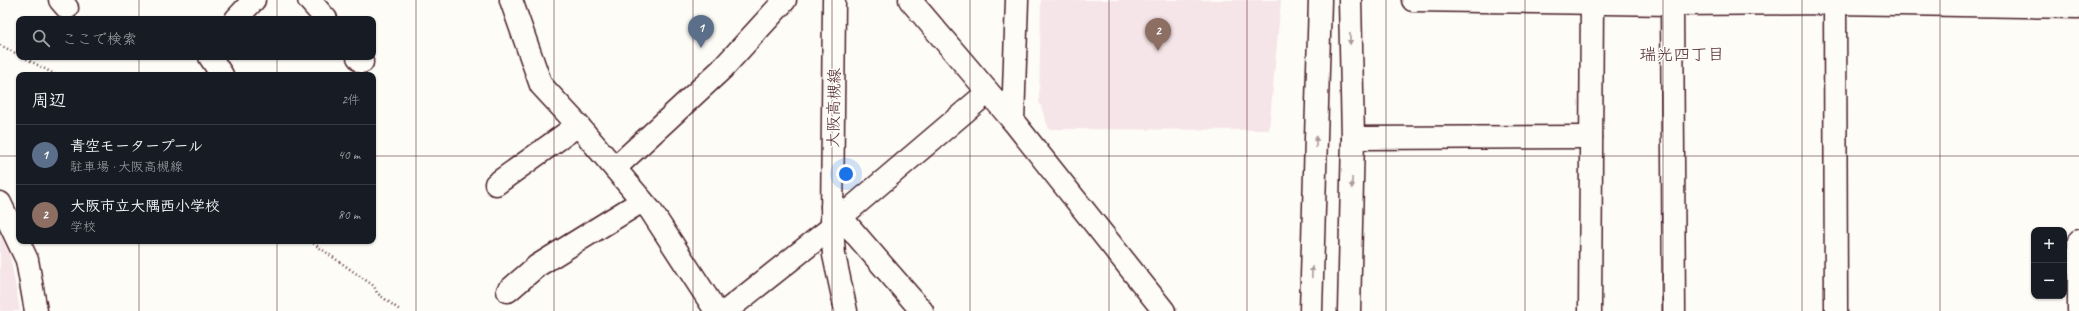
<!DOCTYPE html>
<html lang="ja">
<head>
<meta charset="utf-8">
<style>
  :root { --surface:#171b24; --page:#20242c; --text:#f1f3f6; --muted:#9ea1a6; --line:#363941; --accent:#d1495b }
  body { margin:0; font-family:Caveat,"Klee One",sans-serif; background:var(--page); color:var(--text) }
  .controls { position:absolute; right:12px; bottom:12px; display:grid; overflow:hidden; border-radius:8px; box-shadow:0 1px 3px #0004 }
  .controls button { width:36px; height:36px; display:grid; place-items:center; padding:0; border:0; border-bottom:1px solid var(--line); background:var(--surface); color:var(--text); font:20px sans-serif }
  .you { position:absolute; left:846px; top:174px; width:14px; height:14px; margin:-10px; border:3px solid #fff; border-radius:50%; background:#1a73e8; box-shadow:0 0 0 6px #1a73e833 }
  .badge { display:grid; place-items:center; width:26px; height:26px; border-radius:50%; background:var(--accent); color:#fff; font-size:13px; font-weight:700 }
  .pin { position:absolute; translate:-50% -33px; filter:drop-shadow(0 1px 2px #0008) }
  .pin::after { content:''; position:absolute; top:21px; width:14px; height:12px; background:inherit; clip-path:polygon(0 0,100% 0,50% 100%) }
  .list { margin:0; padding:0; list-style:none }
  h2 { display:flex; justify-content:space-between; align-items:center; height:52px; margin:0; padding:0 16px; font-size:17px }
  h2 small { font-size:13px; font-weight:400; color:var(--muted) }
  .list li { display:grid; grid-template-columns:26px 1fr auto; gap:12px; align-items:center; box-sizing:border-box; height:60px; padding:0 16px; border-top:1px solid var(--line) }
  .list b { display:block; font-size:15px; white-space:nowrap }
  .list p { margin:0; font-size:13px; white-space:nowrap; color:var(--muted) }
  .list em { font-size:13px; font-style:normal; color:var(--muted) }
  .icon { flex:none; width:22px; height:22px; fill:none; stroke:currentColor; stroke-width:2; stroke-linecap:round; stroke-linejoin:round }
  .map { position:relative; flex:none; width:2079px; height:311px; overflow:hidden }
  .search { position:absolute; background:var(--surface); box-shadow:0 1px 3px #0004; left:16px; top:16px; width:360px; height:44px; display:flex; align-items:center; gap:10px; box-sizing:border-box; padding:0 14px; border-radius:8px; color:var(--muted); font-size:15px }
  .panel { position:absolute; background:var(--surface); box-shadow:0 1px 3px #0004; left:16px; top:72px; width:360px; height:172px; border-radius:8px }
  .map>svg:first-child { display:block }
  .built { fill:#f6e5e8 }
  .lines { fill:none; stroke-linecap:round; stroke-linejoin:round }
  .minor-casing { stroke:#4a1f2b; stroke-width:25 }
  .major-casing { stroke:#4a1f2b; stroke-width:25 }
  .path { stroke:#4a1f2b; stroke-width:2.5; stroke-dasharray:1 3; stroke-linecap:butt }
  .minor { stroke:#fdfcf7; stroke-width:22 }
  .major { stroke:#fdfcf7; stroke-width:22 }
  .oneway { fill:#ac999b }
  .grid { fill:none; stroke:#4a1f2b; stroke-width:1; stroke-opacity:0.55 }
  .labels { text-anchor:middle; stroke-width:3; stroke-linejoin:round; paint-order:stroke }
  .street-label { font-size:16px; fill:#4a1f2b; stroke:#fdfcf7 }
  .neighbourhood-label { font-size:17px; fill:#4a1f2b; stroke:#fdfcf7 }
</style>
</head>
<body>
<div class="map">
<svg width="2079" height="311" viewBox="0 0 2079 311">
  <rect width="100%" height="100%" fill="#fdfcf7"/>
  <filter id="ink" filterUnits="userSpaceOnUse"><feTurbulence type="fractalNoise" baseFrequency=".025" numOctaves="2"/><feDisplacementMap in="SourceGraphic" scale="8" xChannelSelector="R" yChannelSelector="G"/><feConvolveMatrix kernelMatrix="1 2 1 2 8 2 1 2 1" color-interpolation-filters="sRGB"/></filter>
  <g filter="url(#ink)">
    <g class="built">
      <polygon points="1041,0 1281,0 1269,130 1049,129 1039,101"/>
      <polygon points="0,234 10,255 20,311 0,311"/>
    </g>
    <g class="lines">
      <defs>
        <g id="minor">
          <polyline points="60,0 67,8"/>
          <polyline points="309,0 326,19"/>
          <polyline points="511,0 541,85 578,125 651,211 716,311"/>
          <polyline points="910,0 1013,121 1164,311"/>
          <polyline points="1413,0 1672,4 1835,3 2079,7"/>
          <polyline points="1835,0 1836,311"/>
          <polyline points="1672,4 1674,311"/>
          <polyline points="236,19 254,0"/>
          <polyline points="210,57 222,75"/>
          <polyline points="358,57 362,62"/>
          <polyline points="1013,121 1017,0"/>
          <polyline points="1353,138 1591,137"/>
          <polyline points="615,168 722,69 785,0"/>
          <polyline points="496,184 578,125"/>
          <polyline points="0,203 27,260 36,311"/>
          <polyline points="832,207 922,311"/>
          <polyline points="841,217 988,92"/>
          <polyline points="508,291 537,266 642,201"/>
          <polyline points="726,311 832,227"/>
          <polyline points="1311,311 1320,0"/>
          <polyline points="1349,311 1353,138 1350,0"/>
          <polyline points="1590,311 1592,0"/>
          <polyline points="2079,311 2079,241"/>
        </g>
        <polyline id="major" points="834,0 832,227 834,255 846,311"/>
      </defs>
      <use href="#minor" class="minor-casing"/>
      <use href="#major" class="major-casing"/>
      <g class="path">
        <polyline points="0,45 19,55"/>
        <polyline points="23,57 56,75"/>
        <polyline points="310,241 374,286 377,293 401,311"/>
      </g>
      <use href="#minor" class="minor"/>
      <use href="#major" class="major"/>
    </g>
    <defs><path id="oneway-solid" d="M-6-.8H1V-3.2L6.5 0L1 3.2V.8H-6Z"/></defs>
    <g class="oneway">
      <use href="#oneway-solid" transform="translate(1350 39) rotate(89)"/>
      <use href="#oneway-solid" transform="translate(1316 142) rotate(-88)"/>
      <use href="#oneway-solid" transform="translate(1352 183) rotate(91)"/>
      <use href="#oneway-solid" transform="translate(1312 272) rotate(-88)"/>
    </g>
  </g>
  <path class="grid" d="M139,0V19M277,0V19M416,0V311M554,0V311M693,0V311M832,0V311M970,0V311M1109,0V311M1247,0V311M1386,0V311M1525,0V311M1663,0V311M1802,0V311M1940,0V311M139,57V75M277,57V75M0,156H19M373,156H2079M139,241V311M277,241V311"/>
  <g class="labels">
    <g class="street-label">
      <text transform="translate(833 108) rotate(-89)" y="6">大阪高槻線</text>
    </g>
    <g class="neighbourhood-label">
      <text x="1682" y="60">瑞光四丁目</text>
    </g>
  </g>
</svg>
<div class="controls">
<button>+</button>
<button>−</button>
</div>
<div class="you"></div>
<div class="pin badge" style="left:701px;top:48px;background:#5c6f8a">1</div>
<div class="pin badge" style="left:1158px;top:51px;background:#8d6e63">2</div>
<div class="search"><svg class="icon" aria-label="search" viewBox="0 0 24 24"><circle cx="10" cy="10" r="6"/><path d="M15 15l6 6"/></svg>ここで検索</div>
<section class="panel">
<h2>周辺<small>2件</small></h2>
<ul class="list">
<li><span class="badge" style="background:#5c6f8a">1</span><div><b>青空モータープール</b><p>駐車場 · 大阪高槻線</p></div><em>40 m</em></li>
<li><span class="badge" style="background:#8d6e63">2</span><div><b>大阪市立大隅西小学校</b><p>学校</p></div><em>80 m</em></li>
</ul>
</section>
</div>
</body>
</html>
